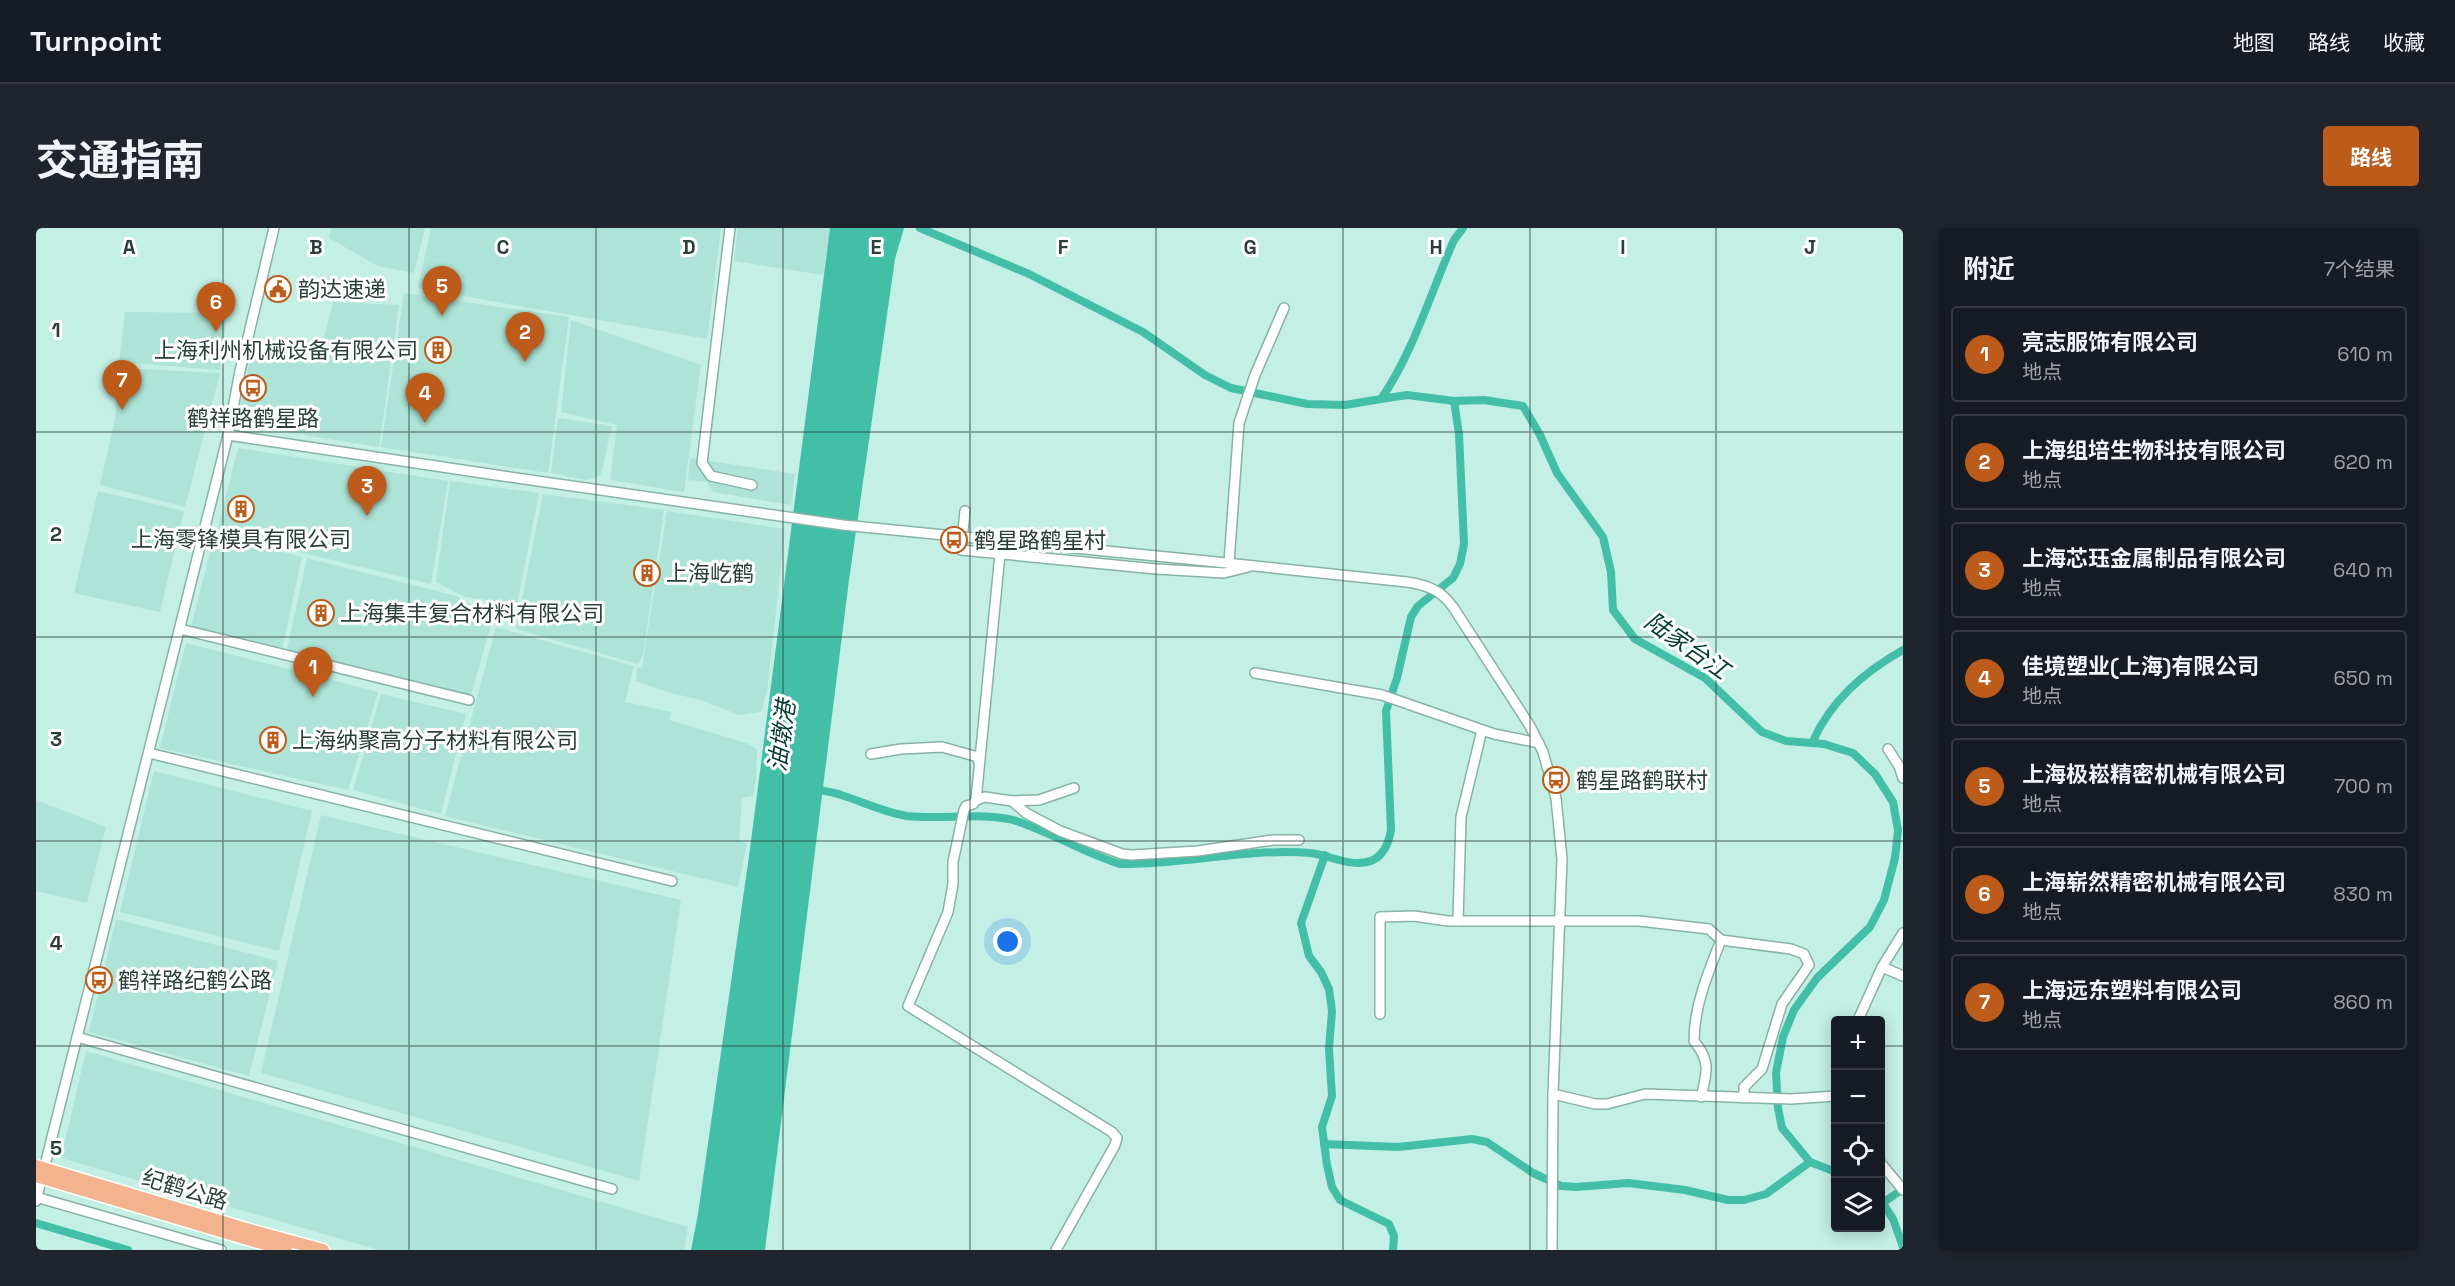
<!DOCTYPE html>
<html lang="zh">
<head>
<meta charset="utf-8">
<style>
  :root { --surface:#171b24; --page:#20242c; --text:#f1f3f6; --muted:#9ea1a6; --line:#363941; --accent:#bc5b1a }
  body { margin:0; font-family:"Space Grotesk","Noto Sans SC",sans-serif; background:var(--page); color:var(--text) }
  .controls { position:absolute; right:18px; bottom:18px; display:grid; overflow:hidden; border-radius:6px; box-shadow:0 3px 15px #0003 }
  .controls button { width:54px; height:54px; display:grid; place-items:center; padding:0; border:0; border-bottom:2px solid var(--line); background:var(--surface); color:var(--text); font:30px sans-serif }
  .you { position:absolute; left:972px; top:714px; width:21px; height:21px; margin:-15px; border:4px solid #fff; border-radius:50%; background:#1a73e8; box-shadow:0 0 0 9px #1a73e833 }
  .badge { display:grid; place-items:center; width:39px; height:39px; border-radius:50%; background:var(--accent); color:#fff; font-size:20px; font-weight:700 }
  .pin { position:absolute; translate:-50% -50px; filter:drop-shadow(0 2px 3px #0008) }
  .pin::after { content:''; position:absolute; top:32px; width:21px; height:18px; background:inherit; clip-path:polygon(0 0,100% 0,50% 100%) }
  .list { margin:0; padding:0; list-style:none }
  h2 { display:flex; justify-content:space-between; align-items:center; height:78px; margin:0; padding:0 24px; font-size:26px }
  h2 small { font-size:20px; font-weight:400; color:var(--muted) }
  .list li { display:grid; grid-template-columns:39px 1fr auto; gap:18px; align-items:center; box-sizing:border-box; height:96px; margin:0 12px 12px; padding:0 12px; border:2px solid var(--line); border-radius:6px }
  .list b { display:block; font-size:22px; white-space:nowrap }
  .list p { margin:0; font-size:20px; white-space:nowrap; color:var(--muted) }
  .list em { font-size:20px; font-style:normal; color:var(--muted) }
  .icon { flex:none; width:33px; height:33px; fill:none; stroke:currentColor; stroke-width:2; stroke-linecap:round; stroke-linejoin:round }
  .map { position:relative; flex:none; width:1867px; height:1022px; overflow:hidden; border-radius:6px }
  header { display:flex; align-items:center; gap:36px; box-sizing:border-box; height:84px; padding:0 30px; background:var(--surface); border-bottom:2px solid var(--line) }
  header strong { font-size:28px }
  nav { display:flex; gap:33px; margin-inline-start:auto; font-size:21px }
  .intro { display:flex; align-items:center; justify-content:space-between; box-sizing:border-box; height:144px; padding:0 36px }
  h1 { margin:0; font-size:42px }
  .button { padding:15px 27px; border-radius:6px; background:var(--accent); color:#fff; font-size:21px; font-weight:700 }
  main { display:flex; gap:36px; padding:0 36px }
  aside { flex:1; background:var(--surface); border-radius:6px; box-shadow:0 3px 15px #0003 }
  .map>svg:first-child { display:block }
  .built { fill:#aee4d7 }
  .water { fill:#43bea7 }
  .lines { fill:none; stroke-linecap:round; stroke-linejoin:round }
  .canal { stroke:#43bea7; stroke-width:8 }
  .minor-casing { stroke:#88b2a7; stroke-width:12 }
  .major-casing { stroke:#fff; stroke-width:15 }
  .minor { stroke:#fff; stroke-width:9 }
  .major { stroke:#f2b38e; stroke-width:12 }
  .minor-bridge-casing { stroke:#88b2a7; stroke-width:12; stroke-linecap:butt }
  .major-bridge-casing { stroke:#fff; stroke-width:15; stroke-linecap:butt }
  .minor-bridge { stroke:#fff; stroke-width:9 }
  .major-bridge { stroke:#f2b38e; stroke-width:12 }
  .grid { fill:none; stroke:#2d3f3b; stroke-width:1.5; stroke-opacity:0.55 }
  .labels { text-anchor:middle; stroke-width:6; stroke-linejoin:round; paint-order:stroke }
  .poi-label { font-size:22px; fill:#2d3f3b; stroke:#fff; text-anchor:start }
  .street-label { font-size:22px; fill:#2d3f3b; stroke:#fff }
  .water-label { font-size:24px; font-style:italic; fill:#033d33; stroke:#fff }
  .grid-label { font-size:20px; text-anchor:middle; font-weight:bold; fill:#2d3f3b; stroke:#fff; stroke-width:6; stroke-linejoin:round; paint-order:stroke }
</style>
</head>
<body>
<header>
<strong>Turnpoint</strong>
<nav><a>地图</a><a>路线</a><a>收藏</a></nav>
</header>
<div class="intro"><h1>交通指南</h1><a class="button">路线</a></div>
<main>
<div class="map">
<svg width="1867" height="1022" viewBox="0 0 1867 1022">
  <rect width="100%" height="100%" fill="#c3efe4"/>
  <g class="built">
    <polygon points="295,0 389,0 378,45 342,38 293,10"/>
    <polygon points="395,0 685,0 671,111 382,60"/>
    <polygon points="702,0 794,0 787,47 698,33"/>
    <polygon points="368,65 533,89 512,245 345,219"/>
    <polygon points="297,74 363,77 343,219 201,196 217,116 284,126"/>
    <polygon points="89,84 191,85 184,142 83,134"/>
    <polygon points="535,92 665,137 648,264 574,252 581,197 525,184"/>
    <polygon points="83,140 184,145 149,279 64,257 79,191"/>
    <polygon points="522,190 576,198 565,247 551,252 515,245"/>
    <polygon points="202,220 412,253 395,356 181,304"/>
    <polygon points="654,230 759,246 755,277 677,264 671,254 652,252"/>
    <polygon points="414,253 503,265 481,376 429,369 400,354"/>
    <polygon points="62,263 148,283 124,384 38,365"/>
    <polygon points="507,266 628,282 607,427 602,436 480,401"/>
    <polygon points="631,283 749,301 731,464 725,484 703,487 665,472 631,464 600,453 601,440 606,440"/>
    <polygon points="179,306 266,329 246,422 155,399"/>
    <polygon points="271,330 420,368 457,390 435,467 251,422"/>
    <polygon points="460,399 598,438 589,474 635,484 633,492 710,515 721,521 720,552 717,568 706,570 703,612 711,616 702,659 409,588"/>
    <polygon points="150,415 342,464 312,562 124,520"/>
    <polygon points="345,466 430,486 405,586 317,562"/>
    <polygon points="118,543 276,583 243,723 84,684"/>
    <polygon points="0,572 70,599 51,675 0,663"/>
    <polygon points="285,587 645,672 603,953 225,845"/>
    <polygon points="80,691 242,733 213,848 53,804"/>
    <polygon points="50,823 652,999 648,1022 343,1022 25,930"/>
  </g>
  <polygon class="water" points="794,0 868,0 859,31 813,352 729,1022 655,1022 662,986 714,621"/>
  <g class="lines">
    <g class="canal">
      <path d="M884,0L993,46L1107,104L1169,147L1195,160L1271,176L1309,177L1345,171C1377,125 1395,64 1418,12L1427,0"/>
      <polyline points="1345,171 1371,167 1418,173 1448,172 1487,178 1504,207 1521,245 1567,309 1575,344 1577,382 1599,411 1669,450 1726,504 1750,513 1788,516 1817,525 1839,546 1857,574 1862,602 1859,630 1848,672 1834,699 1781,750 1758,782 1747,809 1740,845 1742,880 1746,900 1774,934 1800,944"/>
      <path d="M1776,515C1795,472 1827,445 1867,422"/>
      <path d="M778,561C787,563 797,564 805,567C828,574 847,584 871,588C904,592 947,584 977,592C1014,603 1047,625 1084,636C1147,637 1210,620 1274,625C1294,627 1317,641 1337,632C1349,626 1353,614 1355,602L1350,483L1361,450L1375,389L1382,378L1417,350L1424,336L1428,316L1423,206L1418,173"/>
      <polyline points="1289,627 1265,695 1273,728 1285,744 1293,761 1296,783 1293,821 1296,868 1286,899 1291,937 1296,959 1304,972 1353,996 1358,1008 1357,1022"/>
      <polyline points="1288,916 1362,919 1436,911 1451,914 1497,945 1525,958 1540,959 1592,955 1649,962 1692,972 1708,972 1730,966 1774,934"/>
      <polyline points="1844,971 1857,991 1867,1019"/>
      <polyline points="1848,974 1867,961"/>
      <polyline points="0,995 92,1022"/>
    </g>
    <defs>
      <g id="minor">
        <polyline points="694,0 666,235 675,248 716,257"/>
        <polyline points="192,207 460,247"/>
        <polyline points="929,283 925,322 1120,341 1188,345 1212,339"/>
        <polyline points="964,326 940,572 937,576 930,578 928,582 917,634 917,656 912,684 872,778 1076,904 1081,910 1079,917 1020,1022"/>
        <path d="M1171,333L1371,354C1391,357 1405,362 1417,379L1494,498L1507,524L1520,570L1526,631L1517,866L1516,1022"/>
        <polyline points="1193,335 1203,195 1219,147 1248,80"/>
        <polyline points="144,401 433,472"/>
        <polyline points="1219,445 1346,467 1458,506 1503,515"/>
        <polyline points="1852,521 1863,538 1867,550"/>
        <polyline points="113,525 636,653"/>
        <polyline points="835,526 865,521 906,519 942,529 943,534"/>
        <polyline points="940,572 949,569 976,573 990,585 1024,603 1086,626 1096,627 1162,623 1237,612 1263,612"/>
        <polyline points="976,573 1003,572 1038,560"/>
        <polyline points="1422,693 1425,589 1446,502"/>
        <polyline points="1846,739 1867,748"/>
        <polyline points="1344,786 1344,689 1378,688 1412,693 1603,693 1673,701 1685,712 1755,721 1768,726 1773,737 1746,776 1726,841 1708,859 1708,870"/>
        <polyline points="1822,792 1846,739 1867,705"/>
        <polyline points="41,809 576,961"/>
        <polyline points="1517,866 1559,876 1571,876 1609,866 1755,871 1800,868"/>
        <path d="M1665,869C1671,845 1675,833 1658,813C1658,778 1672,745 1685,712"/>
        <polyline points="1844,934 1867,962"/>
        <polyline points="0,969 185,1022"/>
        <polyline points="0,973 192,207 204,143 238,0"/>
      </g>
      <g id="major">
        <polyline points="210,1001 287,1022"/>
        <polyline points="208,1010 250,1022"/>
      </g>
    </defs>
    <use href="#minor" class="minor-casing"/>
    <use href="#major" class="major-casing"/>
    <use href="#minor" class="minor"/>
    <use href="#major" class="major"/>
    <defs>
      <polyline id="minor-bridge" points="460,247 807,297 1171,333"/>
      <g id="major-bridge">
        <polyline points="0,938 210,1001"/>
        <polyline points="0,948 208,1010"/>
      </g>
    </defs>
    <use href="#minor-bridge" class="minor-bridge-casing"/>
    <use href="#major-bridge" class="major-bridge-casing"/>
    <use href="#minor-bridge" class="minor-bridge"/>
    <use href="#major-bridge" class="major-bridge"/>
  </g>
  <path class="grid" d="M187,0V1022M373,0V1022M560,0V1022M747,0V1022M934,0V1022M1120,0V1022M1307,0V1022M1494,0V1022M1680,0V1022M0,204H1867M0,409H1867M0,613H1867M0,818H1800M1844,818H1867"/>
  <defs>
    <symbol id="civic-ring" viewBox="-11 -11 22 22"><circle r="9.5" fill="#fff" stroke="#bc5b1a" stroke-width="1.5"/><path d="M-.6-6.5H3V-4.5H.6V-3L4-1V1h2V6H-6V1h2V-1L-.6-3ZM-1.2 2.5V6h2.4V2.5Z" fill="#bc5b1a"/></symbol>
    <symbol id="building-ring" viewBox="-11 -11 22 22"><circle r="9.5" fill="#fff" stroke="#bc5b1a" stroke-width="1.5"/><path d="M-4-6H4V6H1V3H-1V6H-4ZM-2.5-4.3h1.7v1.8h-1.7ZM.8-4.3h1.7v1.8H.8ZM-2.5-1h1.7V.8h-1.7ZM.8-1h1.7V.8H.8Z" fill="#bc5b1a"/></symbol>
    <symbol id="bus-ring" viewBox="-11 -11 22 22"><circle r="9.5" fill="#fff" stroke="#bc5b1a" stroke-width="1.5"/><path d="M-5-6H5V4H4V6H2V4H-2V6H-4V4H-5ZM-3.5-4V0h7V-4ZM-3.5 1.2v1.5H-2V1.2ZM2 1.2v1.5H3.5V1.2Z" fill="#bc5b1a"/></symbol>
  </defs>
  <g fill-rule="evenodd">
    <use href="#civic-ring" x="227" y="46" width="30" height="30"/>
    <use href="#building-ring" x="387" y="107" width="30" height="30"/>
    <use href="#bus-ring" x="202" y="145" width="30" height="30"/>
    <use href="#building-ring" x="190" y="266" width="30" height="30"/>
    <use href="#bus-ring" x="903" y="297" width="30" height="30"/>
    <use href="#building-ring" x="596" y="330" width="30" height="30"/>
    <use href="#building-ring" x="270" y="370" width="30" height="30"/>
    <use href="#building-ring" x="222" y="497" width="30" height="30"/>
    <use href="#bus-ring" x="1505" y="537" width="30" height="30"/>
    <use href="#bus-ring" x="48" y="737" width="30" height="30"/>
  </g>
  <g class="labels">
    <g class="poi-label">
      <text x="262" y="69">韵达速递</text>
      <text x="382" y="130" text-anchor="end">上海利州机械设备有限公司</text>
      <text x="217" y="198" text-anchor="middle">鹤祥路鹤星路</text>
      <text x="205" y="319" text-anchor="middle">上海零锋模具有限公司</text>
      <text x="938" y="320">鹤星路鹤星村</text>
      <text x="630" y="353">上海屹鹤</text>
      <text x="304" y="393">上海集丰复合材料有限公司</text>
      <text x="256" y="520">上海纳聚高分子材料有限公司</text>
      <text x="1540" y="560">鹤星路鹤联村</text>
      <text x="82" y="760">鹤祥路纪鹤公路</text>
    </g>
    <g class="street-label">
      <text transform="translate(149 961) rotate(17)" y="8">纪鹤公路</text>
    </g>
    <g class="water-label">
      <text transform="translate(1651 418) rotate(35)" y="8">陆家台江</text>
      <text transform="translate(746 508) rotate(-82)" y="8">油墩港</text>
    </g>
  </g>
  <g class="grid-label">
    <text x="93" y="26">A</text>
    <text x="280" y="26">B</text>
    <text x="467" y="26">C</text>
    <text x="653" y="26">D</text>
    <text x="840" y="26">E</text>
    <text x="1027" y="26">F</text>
    <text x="1214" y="26">G</text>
    <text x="1400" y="26">H</text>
    <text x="1587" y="26">I</text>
    <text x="1774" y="26">J</text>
    <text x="20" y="109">1</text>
    <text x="20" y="313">2</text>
    <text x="20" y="518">3</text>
    <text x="20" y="722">4</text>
    <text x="20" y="927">5</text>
  </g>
</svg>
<div class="controls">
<button>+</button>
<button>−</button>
<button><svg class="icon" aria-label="locate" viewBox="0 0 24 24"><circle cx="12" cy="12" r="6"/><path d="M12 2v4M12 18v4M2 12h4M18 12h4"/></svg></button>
<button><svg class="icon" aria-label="layers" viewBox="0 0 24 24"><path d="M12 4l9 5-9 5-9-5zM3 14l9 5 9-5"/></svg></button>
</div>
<div class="you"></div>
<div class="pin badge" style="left:277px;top:469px">1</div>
<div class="pin badge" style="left:489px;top:134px">2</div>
<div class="pin badge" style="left:331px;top:288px">3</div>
<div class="pin badge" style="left:389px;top:195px">4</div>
<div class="pin badge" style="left:406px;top:88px">5</div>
<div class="pin badge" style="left:180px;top:104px">6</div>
<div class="pin badge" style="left:86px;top:182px">7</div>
</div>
<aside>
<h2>附近<small>7个结果</small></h2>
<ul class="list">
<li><span class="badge">1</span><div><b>亮志服饰有限公司</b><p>地点</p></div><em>610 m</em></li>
<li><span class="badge">2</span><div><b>上海组培生物科技有限公司</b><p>地点</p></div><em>620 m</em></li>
<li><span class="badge">3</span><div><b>上海芯珏金属制品有限公司</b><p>地点</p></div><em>640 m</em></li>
<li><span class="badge">4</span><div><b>佳境塑业(上海)有限公司</b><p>地点</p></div><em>650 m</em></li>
<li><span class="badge">5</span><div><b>上海极崧精密机械有限公司</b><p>地点</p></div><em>700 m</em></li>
<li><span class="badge">6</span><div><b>上海崭然精密机械有限公司</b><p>地点</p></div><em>830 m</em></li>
<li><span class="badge">7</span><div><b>上海远东塑料有限公司</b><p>地点</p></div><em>860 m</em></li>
</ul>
</aside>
</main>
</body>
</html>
